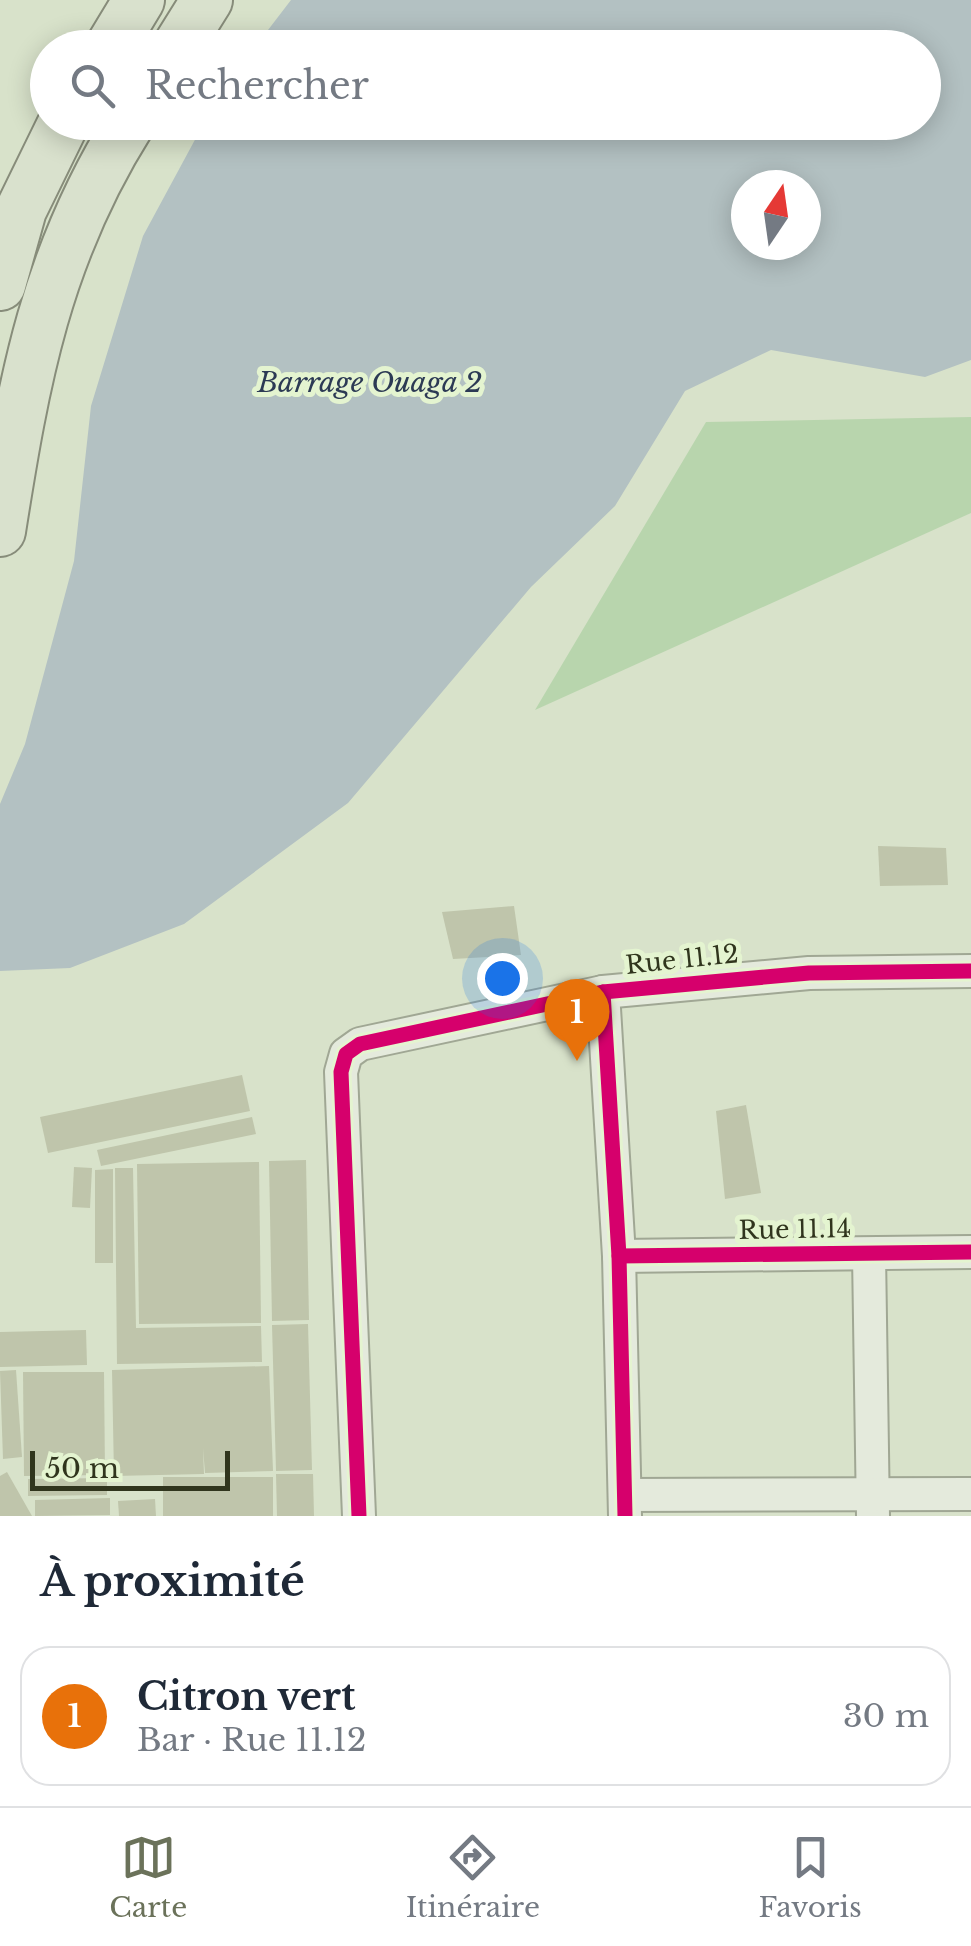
<!DOCTYPE html>
<html lang="fr">
<head>
<meta charset="utf-8">
<style>
  :root { --surface:#fff; --page:#f6f6f7; --text:#1f2937; --muted:#747a83; --line:#e0e1e3; --accent:#6b725a }
  body { margin:0; font-family:"Libre Baskerville",serif; background:var(--page); color:var(--text) }
  .compass { position:absolute; left:731px; top:170px; width:90px; height:90px; border-radius:50%; background:var(--surface); box-shadow:0 5px 25px #0003; rotate:13deg }
  .scale { position:absolute; left:30px; bottom:25px; width:200px; box-sizing:border-box; padding-left:10px; border:5px solid #30351d; border-top:0; font-size:28px; line-height:35px; white-space:nowrap; color:#30351d; -webkit-text-stroke:8px #e4f4d0; paint-order:stroke }
  .you { position:absolute; left:502px; top:978px; width:35px; height:35px; margin:-25px; border:8px solid #fff; border-radius:50%; background:#1a73e8; box-shadow:0 0 0 15px #1a73e833 }
  .badge { display:grid; place-items:center; width:65px; height:65px; border-radius:50%; background:var(--accent); color:#fff; font-size:32px; font-weight:700 }
  .pin { position:absolute; translate:-50% -82px; filter:drop-shadow(0 2px 5px #0008) }
  .pin::after { content:''; position:absolute; top:52px; width:35px; height:30px; background:inherit; clip-path:polygon(0 0,100% 0,50% 100%) }
  .list { margin:0; padding:0; list-style:none }
  h2 { display:flex; justify-content:space-between; align-items:center; height:130px; margin:0; padding:0 40px; font-size:42px }
  h2 small { font-size:32px; font-weight:400; color:var(--muted) }
  .list li { display:grid; grid-template-columns:65px 1fr auto; gap:30px; align-items:center; box-sizing:border-box; height:140px; margin:0 20px 20px; padding:0 20px; border:2px solid var(--line); border-radius:30px }
  .list b { display:block; font-size:38px; white-space:nowrap }
  .list p { margin:0; font-size:32px; white-space:nowrap; color:var(--muted) }
  .list em { font-size:32px; font-style:normal; color:var(--muted) }
  .icon { flex:none; width:55px; height:55px; fill:none; stroke:currentColor; stroke-width:2; stroke-linecap:round; stroke-linejoin:round }
  .map { position:relative; flex:none; width:971px; height:1516px; overflow:hidden }
  .search { position:absolute; background:var(--surface); box-shadow:0 5px 25px #0003; left:30px; right:30px; top:30px; height:110px; display:flex; align-items:center; gap:25px; box-sizing:border-box; padding:0 35px; border-radius:55px; color:var(--muted); font-size:38px }
  .sheet { height:290px; background:var(--surface) }
  nav { display:flex; justify-content:space-around; align-items:center; box-sizing:border-box; height:140px; border-top:2px solid var(--line); background:var(--surface); font-size:28px; color:var(--muted) }
  nav a { display:grid; justify-items:center; gap:5px }
  nav .on { color:var(--accent) }
  .map>svg:first-child { display:block }
  .green { fill:#b8d5ad }
  .water { fill:#b3c1c2; fill-rule:evenodd }
  .building { fill:#bfc5ab }
  .lines { fill:none; stroke-linecap:round; stroke-linejoin:round }
  .minor-casing { stroke:#a0a794; stroke-width:36 }
  .primary-casing { stroke:#878c7a; stroke-width:54 }
  .minor { stroke:#e4eadc; stroke-width:32 }
  .primary { stroke:#d9e1cd; stroke-width:50 }
  .cycleway-casing { stroke:#e4f4d0; stroke-width:21 }
  .cycleway { stroke:#d6006c; stroke-width:15 }
  .labels { text-anchor:middle; stroke-width:10; stroke-linejoin:round; paint-order:stroke }
  .street-label { font-size:25px; fill:#30351d; stroke:#e4f4d0 }
  .water-label { font-size:28px; font-style:italic; fill:#2c3a54; stroke:#e4f4d0 }
</style>
</head>
<body>
<div class="map">
<svg width="971" height="1516" viewBox="0 0 971 1516">
  <rect width="100%" height="100%" fill="#d8e2ca"/>
  <polygon class="green" points="971,417 971,513 535,710 706,422"/>
  <path class="water" d="M291,0H971V360L925,377L771,350L685,391L615,506L531,587L348,803L184,924L70,968L0,971V804L25,744L74,561L91,406L143,236L204,123L924,122V48L255,47ZM746,185H806V245H746Z"/>
  <g class="building">
    <polygon points="878,846 946,848 948,885 880,886"/>
    <polygon points="514,906 521,955 453,959 442,912"/>
    <polygon points="242,1075 250,1111 48,1153 40,1117"/>
    <polygon points="746,1105 761,1193 725,1199 716,1111"/>
    <polygon points="252,1117 256,1134 101,1166 97,1150"/>
    <polygon points="306,1160 309,1320 272,1321 269,1161"/>
    <polygon points="259,1162 261,1323 139,1324 137,1164"/>
    <polygon points="74,1167 92,1168 90,1208 72,1207"/>
    <polygon points="115,1168 133,1168 136,1328 261,1326 262,1362 117,1364"/>
    <polygon points="113,1169 113,1263 95,1263 95,1170"/>
    <polygon points="308,1324 312,1470 276,1471 272,1325"/>
    <polygon points="86,1330 87,1365 0,1367 0,1332"/>
    <polygon points="269,1366 273,1471 205,1473 203,1448 204,1474 114,1476 112,1370"/>
    <polygon points="16,1370 22,1457 3,1459 0,1371"/>
    <polygon points="23,1372 104,1372 105,1475 24,1476"/>
    <polygon points="7,1472 32,1516 0,1516 0,1476"/>
    <polygon points="276,1474 313,1474 314,1516 277,1516"/>
    <rect x="163" y="1477" width="110" height="39"/>
    <polygon points="107,1478 107,1495 28,1496 28,1479"/>
    <polygon points="110,1498 110,1515 35,1516 35,1500"/>
    <polygon points="155,1499 156,1516 119,1516 118,1501"/>
  </g>
  <g class="lines">
    <defs>
      <g id="minor">
        <polyline points="603,992 619,1256 625,1516"/>
        <polyline points="869,1254 873,1516"/>
        <polyline points="619,1256 971,1252"/>
        <polyline points="625,1495 971,1494"/>
        <polyline points="359,1516 341,1072 346,1054 360,1044 603,992 809,973 971,971"/>
      </g>
      <g id="primary">
        <polyline points="110,48 139,0"/>
        <polyline points="177,48 207,0"/>
        <polyline points="0,285 21,210 64,122"/>
        <path d="M0,531C24,379 46,255 130,122"/>
      </g>
    </defs>
    <use href="#minor" class="minor-casing"/>
    <use href="#primary" class="primary-casing"/>
    <use href="#minor" class="minor"/>
    <use href="#primary" class="primary"/>
    <defs>
      <g id="cycleway">
        <polyline points="603,992 619,1256 625,1516"/>
        <polyline points="619,1256 971,1252"/>
        <polyline points="359,1516 341,1072 346,1054 360,1044 603,992 809,973 971,971"/>
      </g>
    </defs>
    <use href="#cycleway" class="cycleway-casing"/>
    <use href="#cycleway" class="cycleway"/>
  </g>
  <g class="labels">
    <g class="street-label">
      <text transform="translate(682 959) rotate(-6)" y="9">Rue 11.12</text>
      <text transform="translate(795 1229) rotate(-1)" y="9">Rue 11.14</text>
    </g>
    <g class="water-label">
      <text x="370" y="392">Barrage Ouaga 2</text>
    </g>
  </g>
</svg>
<svg class="compass" viewBox="-18 -18 36 36"><path d="M0-13l5 13h-10z" fill="#e53935"/><path d="M0 13l5-13h-10z" fill="#747a83"/></svg>
<div class="scale">50 m</div>
<div class="you"></div>
<div class="pin badge" style="left:577px;top:1061px;background:#e8710a">1</div>
<div class="search"><svg class="icon" aria-label="search" viewBox="0 0 24 24"><circle cx="10" cy="10" r="6"/><path d="M15 15l6 6"/></svg>Rechercher</div>
</div>
<section class="sheet">
<h2>À proximité<small></small></h2>
<ul class="list">
<li><span class="badge" style="background:#e8710a">1</span><div><b>Citron vert</b><p>Bar · Rue 11.12</p></div><em>30 m</em></li>
</ul>
</section>
<nav>
<a class="on"><svg class="icon" aria-label="map" viewBox="0 0 24 24"><path d="M3 6l6-2 6 2 6-2v14l-6 2-6-2-6 2zM9 4v14M15 6v14"/></svg>Carte</a>
<a><svg class="icon" aria-label="directions" viewBox="0 0 24 24"><path d="M12 3l9 9-9 9-9-9zM9 14v-3h6M13 9l2 2-2 2"/></svg>Itinéraire</a>
<a><svg class="icon" aria-label="saved" viewBox="0 0 24 24"><path d="M7 4h10v16l-5-4-5 4z"/></svg>Favoris</a>
</nav>
</body>
</html>
